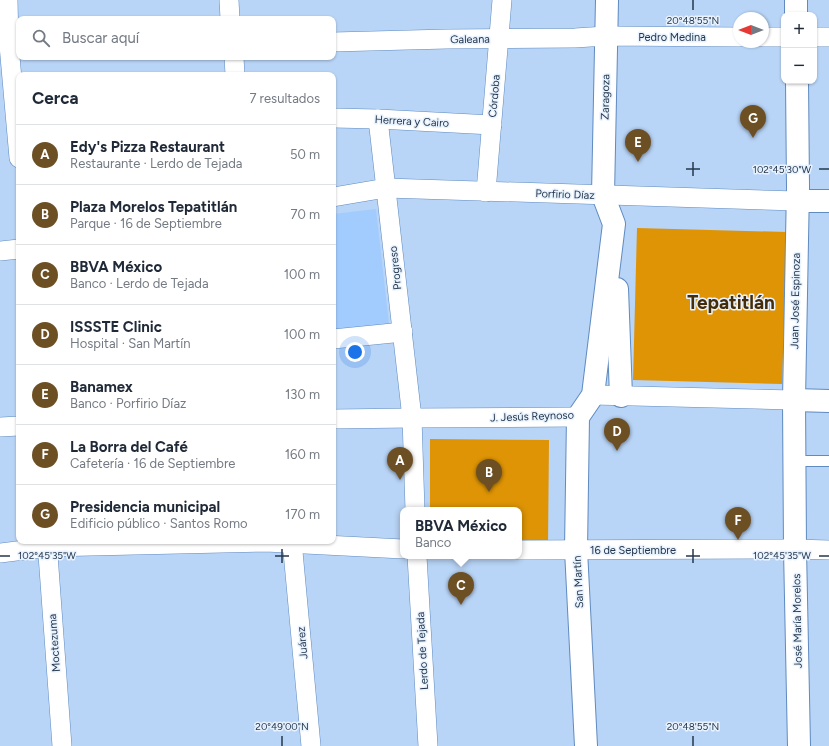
<!DOCTYPE html>
<html lang="es">
<head>
<meta charset="utf-8">
<style>
  :root { --surface:#fff; --page:#f6f6f7; --text:#1f2937; --muted:#747a83; --line:#e0e1e3; --accent:#6d4f24 }
  body { margin:0; font-family:Figtree,sans-serif; background:var(--page); color:var(--text) }
  .controls { position:absolute; right:12px; top:12px; display:grid; overflow:hidden; border-radius:8px; box-shadow:0 1px 3px #0004 }
  .controls button { width:36px; height:36px; display:grid; place-items:center; padding:0; border:0; border-bottom:1px solid var(--line); background:var(--surface); color:var(--text); font:20px sans-serif }
  .compass { position:absolute; left:733px; top:12px; width:36px; height:36px; border-radius:50%; background:var(--surface); box-shadow:0 1px 3px #0004; rotate:270deg }
  .you { position:absolute; left:355px; top:352px; width:14px; height:14px; margin:-10px; border:3px solid #fff; border-radius:50%; background:#1a73e8; box-shadow:0 0 0 6px #1a73e833 }
  .badge { display:grid; place-items:center; width:26px; height:26px; border-radius:50%; background:var(--accent); color:#fff; font-size:13px; font-weight:700 }
  .pin { position:absolute; translate:-50% -33px; filter:drop-shadow(0 1px 2px #0008) }
  .pin::after { content:''; position:absolute; top:21px; width:14px; height:12px; background:inherit; clip-path:polygon(0 0,100% 0,50% 100%) }
  .popup { position:absolute; left:400px; top:507px; width:122px; height:52px; box-sizing:border-box; display:grid; place-content:center; border-radius:8px; background:var(--surface); filter:drop-shadow(0 1px 3px #0005); font-size:13px; white-space:nowrap; color:var(--muted) }
  .popup b { font-size:15px; color:var(--text) }
  .popup::after { content:''; position:absolute; left:50%; top:100%; margin-left:-8px; border:8px solid transparent; border-top-color:var(--surface) }
  .list { margin:0; padding:0; list-style:none }
  h2 { display:flex; justify-content:space-between; align-items:center; height:52px; margin:0; padding:0 16px; font-size:17px }
  h2 small { font-size:13px; font-weight:400; color:var(--muted) }
  .list li { display:grid; grid-template-columns:26px 1fr auto; gap:12px; align-items:center; box-sizing:border-box; height:60px; padding:0 16px; border-top:1px solid var(--line) }
  .list b { display:block; font-size:15px; white-space:nowrap }
  .list p { margin:0; font-size:13px; white-space:nowrap; color:var(--muted) }
  .list em { font-size:13px; font-style:normal; color:var(--muted) }
  .icon { flex:none; width:22px; height:22px; fill:none; stroke:currentColor; stroke-width:2; stroke-linecap:round; stroke-linejoin:round }
  .map { position:relative; flex:none; width:829px; height:746px; overflow:hidden }
  .search { position:absolute; background:var(--surface); box-shadow:0 1px 3px #0004; left:16px; top:16px; width:320px; height:44px; display:flex; align-items:center; gap:10px; box-sizing:border-box; padding:0 14px; border-radius:8px; color:var(--muted); font-size:15px }
  .panel { position:absolute; background:var(--surface); box-shadow:0 1px 3px #0004; left:16px; top:72px; width:320px; height:472px; border-radius:8px }
  .map>svg:first-child { display:block }
  .built { fill:#a3ccfe }
  .green { fill:#de9405 }
  .lines { fill:none; stroke-linecap:round; stroke-linejoin:round }
  .lane-casing { stroke:#5f8bc0; stroke-width:12 }
  .street-casing { stroke:#5f8bc0; stroke-width:20 }
  .secondary-casing { stroke:#5f8bc0; stroke-width:24 }
  .lane { stroke:#fff; stroke-width:10 }
  .street { stroke:#fff; stroke-width:19 }
  .secondary { stroke:#fff; stroke-width:22 }
  .ticks { fill:none; stroke:#24374d; stroke-width:1.5 }
  .labels { text-anchor:middle; stroke-width:3; stroke-linejoin:round; paint-order:stroke }
  .street-label { font-size:11px; fill:#24374d; stroke:#e9f3ff }
  .town-label { font-size:19px; font-weight:bold; fill:#452d09; stroke:#e9f3ff }
  .ticks-label { font-size:10px; text-anchor:middle; fill:#24374d; stroke:#e9f3ff; stroke-width:3; stroke-linejoin:round; paint-order:stroke }
</style>
</head>
<body>
<div class="map">
<svg width="829" height="746" viewBox="0 0 829 746">
  <rect width="100%" height="100%" fill="#b8d4f6"/>
  <polygon class="built" points="376,209 389,324 333,331 333,214"/>
  <g class="green">
    <polygon points="637,228 787,232 782,384 633,380"/>
    <polygon points="430,439 549,440 548,545 519,545 519,510 430,510"/>
  </g>
  <g class="lines">
    <defs>
      <polyline id="lane" points="794,461 829,461"/>
      <g id="street">
        <polyline points="8,0 9,45 19,158"/>
        <polyline points="229,0 230,19"/>
        <polyline points="763,37 784,37"/>
        <polyline points="814,37 829,37"/>
        <polyline points="333,42 447,39 575,38 606,36 739,37"/>
        <polyline points="234,57 235,75"/>
        <polyline points="333,118 378,119 492,125"/>
        <polyline points="378,119 412,418 415,510"/>
        <polyline points="486,192 502,0"/>
        <polyline points="333,197 386,188 797,201"/>
        <polyline points="0,251 19,249"/>
        <polyline points="333,339 403,332"/>
        <polyline points="593,395 794,400"/>
        <polyline points="333,419 412,418 578,417"/>
        <polyline points="0,427 19,426"/>
        <polyline points="47,541 62,746"/>
        <polyline points="292,541 311,746"/>
        <polyline points="519,550 795,549 829,550"/>
        <polyline points="0,553 48,547 266,542 403,549"/>
        <polyline points="417,556 428,746"/>
      </g>
      <g id="secondary">
        <polyline points="796,0 796,15"/>
        <polyline points="797,81 798,187 794,400 795,549 799,746"/>
        <polyline points="797,201 829,201"/>
        <polyline points="617,289 621,396"/>
        <polyline points="794,400 829,401"/>
        <polyline points="586,746 576,550 578,417 593,395 614,224 603,195 607,0"/>
      </g>
    </defs>
    <use href="#lane" class="lane-casing"/>
    <use href="#street" class="street-casing"/>
    <use href="#secondary" class="secondary-casing"/>
    <use href="#lane" class="lane"/>
    <use href="#street" class="street"/>
    <use href="#secondary" class="secondary"/>
  </g>
  <path class="ticks" d="M693,0V10M693,162V176M686,169H700M819,169H829M282,549V563M693,549V563M0,556H10M275,556H289M686,556H700M819,556H829M282,736V746M693,736V746"/>
  <g class="labels">
    <g class="street-label">
      <text x="672" y="41">Pedro Medina</text>
      <text transform="translate(470 39) rotate(-1)" y="4">Galeana</text>
      <text transform="translate(494 96) rotate(-85)" y="4">Córdoba</text>
      <text transform="translate(605 97) rotate(-89)" y="4">Zaragoza</text>
      <text transform="translate(412 121) rotate(3)" y="4">Herrera y Cairo</text>
      <text transform="translate(565 194) rotate(2)" y="4">Porfirio Díaz</text>
      <text transform="translate(395 268) rotate(-96)" y="4">Progreso</text>
      <text transform="translate(795 301) rotate(-89)" y="4">Juan José Espinoza</text>
      <text transform="translate(532 416) rotate(-2)" y="4">J. Jesús Reynoso</text>
      <text x="633" y="554">16 de Septiembre</text>
      <text transform="translate(578 582) rotate(-93)" y="4">San Martín</text>
      <text transform="translate(797 621) rotate(-91)" y="4">José María Morelos</text>
      <text transform="translate(54 643) rotate(-94)" y="4">Moctezuma</text>
      <text transform="translate(302 643) rotate(-95)" y="4">Juárez</text>
      <text transform="translate(422 651) rotate(-93)" y="4">Lerdo de Tejada</text>
    </g>
    <g class="town-label">
      <text x="731" y="309">Tepatitlán</text>
    </g>
  </g>
  <g class="ticks-label">
    <text x="693" y="24">20°48'55"N</text>
    <text x="782" y="173">102°45'30"W</text>
    <text x="782" y="559">102°45'35"W</text>
    <text x="47" y="559">102°45'35"W</text>
    <text x="282" y="730">20°49'00"N</text>
    <text x="693" y="730">20°48'55"N</text>
  </g>
</svg>
<div class="controls">
<button>+</button>
<button>−</button>
</div>
<svg class="compass" viewBox="-18 -18 36 36"><path d="M0-13l5 13h-10z" fill="#e53935"/><path d="M0 13l5-13h-10z" fill="#747a83"/></svg>
<div class="you"></div>
<div class="pin badge" style="left:400px;top:480px">A</div>
<div class="pin badge" style="left:489px;top:492px">B</div>
<div class="pin badge" style="left:461px;top:605px">C</div>
<div class="popup"><b>BBVA México</b>Banco</div>
<div class="pin badge" style="left:617px;top:451px">D</div>
<div class="pin badge" style="left:638px;top:162px">E</div>
<div class="pin badge" style="left:738px;top:540px">F</div>
<div class="pin badge" style="left:753px;top:138px">G</div>
<div class="search"><svg class="icon" aria-label="search" viewBox="0 0 24 24"><circle cx="10" cy="10" r="6"/><path d="M15 15l6 6"/></svg>Buscar aquí</div>
<section class="panel">
<h2>Cerca<small>7 resultados</small></h2>
<ul class="list">
<li><span class="badge">A</span><div><b>Edy's Pizza Restaurant</b><p>Restaurante · Lerdo de Tejada</p></div><em>50 m</em></li>
<li><span class="badge">B</span><div><b>Plaza Morelos Tepatitlán</b><p>Parque · 16 de Septiembre</p></div><em>70 m</em></li>
<li><span class="badge">C</span><div><b>BBVA México</b><p>Banco · Lerdo de Tejada</p></div><em>100 m</em></li>
<li><span class="badge">D</span><div><b>ISSSTE Clinic</b><p>Hospital · San Martín</p></div><em>100 m</em></li>
<li><span class="badge">E</span><div><b>Banamex</b><p>Banco · Porfirio Díaz</p></div><em>130 m</em></li>
<li><span class="badge">F</span><div><b>La Borra del Café</b><p>Cafetería · 16 de Septiembre</p></div><em>160 m</em></li>
<li><span class="badge">G</span><div><b>Presidencia municipal</b><p>Edificio público · Santos Romo</p></div><em>170 m</em></li>
</ul>
</section>
</div>
</body>
</html>
